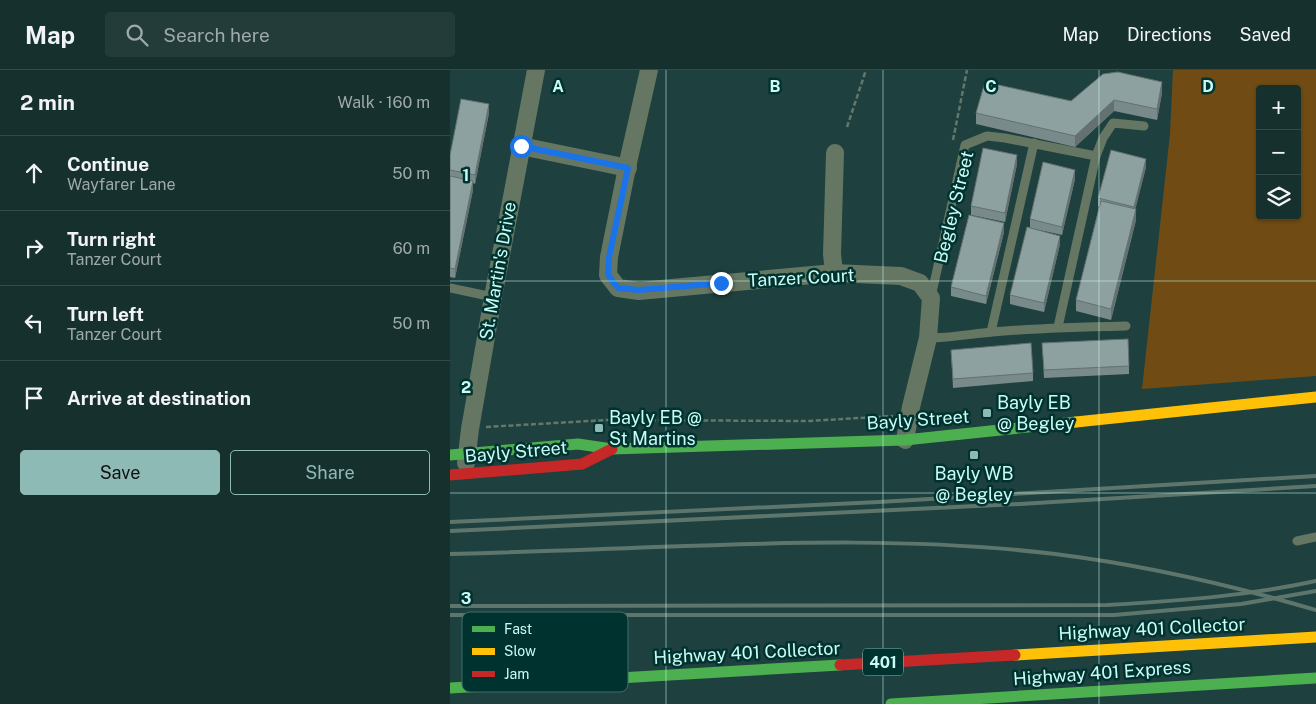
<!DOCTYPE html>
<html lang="en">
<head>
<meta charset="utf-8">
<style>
  :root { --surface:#16302e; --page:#233c3a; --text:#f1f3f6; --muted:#9ea9aa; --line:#354b4a; --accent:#8ebab6 }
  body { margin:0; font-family:"Public Sans",sans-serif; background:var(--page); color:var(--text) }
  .controls { position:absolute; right:15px; top:15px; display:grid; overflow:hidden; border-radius:5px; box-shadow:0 1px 4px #0004 }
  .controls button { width:45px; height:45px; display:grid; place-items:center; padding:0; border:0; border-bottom:1px solid var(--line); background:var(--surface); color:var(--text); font:25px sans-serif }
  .stop { position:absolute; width:15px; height:15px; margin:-11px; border:4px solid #1a73e8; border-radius:50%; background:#fff }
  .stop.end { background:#1a73e8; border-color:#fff; box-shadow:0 1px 5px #0008 }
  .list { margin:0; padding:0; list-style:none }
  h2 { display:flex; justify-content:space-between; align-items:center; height:65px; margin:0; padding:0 20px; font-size:21px }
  h2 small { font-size:16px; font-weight:400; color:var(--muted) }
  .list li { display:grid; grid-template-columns:32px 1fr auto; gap:15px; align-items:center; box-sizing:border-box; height:75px; padding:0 20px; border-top:1px solid var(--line) }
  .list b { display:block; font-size:19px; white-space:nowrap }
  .list p { margin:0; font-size:16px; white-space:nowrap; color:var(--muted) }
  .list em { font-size:16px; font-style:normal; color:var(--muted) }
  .actions { display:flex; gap:10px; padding:15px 20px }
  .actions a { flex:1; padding:11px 0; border:1px solid var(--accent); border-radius:5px; text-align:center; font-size:18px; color:var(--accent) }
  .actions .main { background:var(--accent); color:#111 }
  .icon { flex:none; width:28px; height:28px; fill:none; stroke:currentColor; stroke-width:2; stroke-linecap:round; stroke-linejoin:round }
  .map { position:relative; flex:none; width:866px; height:634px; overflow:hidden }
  header { display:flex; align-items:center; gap:30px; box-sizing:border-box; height:70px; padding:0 25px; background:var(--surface); border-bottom:1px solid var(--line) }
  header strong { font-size:24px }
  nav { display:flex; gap:28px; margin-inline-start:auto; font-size:18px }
  .search { width:350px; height:45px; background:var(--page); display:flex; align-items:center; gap:12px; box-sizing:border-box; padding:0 18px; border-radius:5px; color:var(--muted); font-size:19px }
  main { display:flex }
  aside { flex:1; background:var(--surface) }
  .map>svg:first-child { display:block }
  .green { fill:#704c14; fill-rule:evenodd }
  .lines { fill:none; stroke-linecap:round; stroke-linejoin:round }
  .path { stroke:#63776b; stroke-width:2.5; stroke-dasharray:5 2.5; stroke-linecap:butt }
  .lane { stroke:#657663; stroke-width:9 }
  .street { stroke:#657663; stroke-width:18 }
  .fast { stroke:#4caf50; stroke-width:11 }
  .slow { stroke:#ffc107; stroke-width:11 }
  .jam { stroke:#c62828; stroke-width:11 }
  .rail { stroke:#5e756c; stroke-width:4 }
  .wall { fill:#798a8a }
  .shaded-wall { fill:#637170 }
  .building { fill:#8da1a0; stroke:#637170 }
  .route { stroke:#1a73e8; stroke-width:6 }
  .grid { fill:none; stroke:#cafcf6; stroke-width:1; stroke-opacity:0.55 }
  .poi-dot { fill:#8ebab6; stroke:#003330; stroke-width:2 }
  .labels { text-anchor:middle; stroke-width:5; stroke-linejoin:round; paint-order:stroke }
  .shield { fill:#003330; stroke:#8dc0bb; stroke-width:1 }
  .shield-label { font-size:16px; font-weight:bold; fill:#cafcf6 }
  .street-label { font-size:18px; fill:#cafcf6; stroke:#003330 }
  .poi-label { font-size:18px; fill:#cafcf6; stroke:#003330; text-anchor:start }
  .key { fill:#003330; stroke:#3d6f6b; stroke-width:1 }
  .key-label { font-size:14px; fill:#cafcf6 }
  .grid-label { font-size:16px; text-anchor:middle; font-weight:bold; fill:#cafcf6; stroke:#003330; stroke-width:5; stroke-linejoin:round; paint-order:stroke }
</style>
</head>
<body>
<header>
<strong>Map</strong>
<div class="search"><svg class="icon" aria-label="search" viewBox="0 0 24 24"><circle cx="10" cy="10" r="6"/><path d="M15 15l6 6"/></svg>Search here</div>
<nav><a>Map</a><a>Directions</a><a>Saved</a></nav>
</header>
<main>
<aside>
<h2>2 min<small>Walk · 160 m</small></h2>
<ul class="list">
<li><svg class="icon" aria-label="ahead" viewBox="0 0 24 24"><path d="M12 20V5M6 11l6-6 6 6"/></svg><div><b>Continue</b><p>Wayfarer Lane</p></div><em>50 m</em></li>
<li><svg class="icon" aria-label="right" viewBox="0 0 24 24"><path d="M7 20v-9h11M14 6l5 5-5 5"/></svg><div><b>Turn right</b><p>Tanzer Court</p></div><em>60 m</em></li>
<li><svg class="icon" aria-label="left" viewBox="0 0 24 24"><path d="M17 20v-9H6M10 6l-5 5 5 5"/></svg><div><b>Turn left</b><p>Tanzer Court</p></div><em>50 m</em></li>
<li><svg class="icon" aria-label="arrive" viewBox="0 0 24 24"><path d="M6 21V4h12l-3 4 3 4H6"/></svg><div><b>Arrive at destination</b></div></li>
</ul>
<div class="actions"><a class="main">Save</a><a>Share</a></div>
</aside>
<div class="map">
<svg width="866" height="634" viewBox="0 0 866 634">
  <rect width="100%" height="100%" fill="#1e403e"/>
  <path class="green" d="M723,0H866V306L692,319L720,64ZM810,19H847V146H810Z"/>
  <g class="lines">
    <g class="path">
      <polyline points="397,57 416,0"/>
      <polyline points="503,70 517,0"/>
      <polyline points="36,357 156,350 359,351 443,346"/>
    </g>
    <g class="lane">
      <polyline points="0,218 43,227"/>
      <polyline points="481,227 515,75 537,66 555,68 646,86"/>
      <polyline points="608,257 646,86 653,68 663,53 694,56"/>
      <polyline points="541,262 584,73"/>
      <path d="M478,268C499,268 521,264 542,262C587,258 631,257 676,256"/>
      <polyline points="847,471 866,467"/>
    </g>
    <g class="street">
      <polyline points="199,0 179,88 159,187 158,205 168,218 189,221 384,203 451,206 470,213 481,228 478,268 461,337 455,370"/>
      <polyline points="71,76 178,98"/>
      <polyline points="384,203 382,184 385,83"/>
      <polyline points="16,393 20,359 43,227 86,0"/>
    </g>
    <g class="fast">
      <polyline points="0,385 128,374 162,379 455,370 626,352"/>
      <polyline points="0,618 390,595"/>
      <polyline points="441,634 866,608"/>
    </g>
    <g class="slow">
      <polyline points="626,352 866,327"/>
      <polyline points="565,585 866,567"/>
    </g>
    <g class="jam">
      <polyline points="0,405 132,394 162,379"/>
      <polyline points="390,595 565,585"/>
    </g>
    <g class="rail">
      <polyline points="0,452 429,432 866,406"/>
      <polyline points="0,461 570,434 866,416"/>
      <path d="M0,484C69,482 137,480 206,477C339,472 472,468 605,484C693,495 781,515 866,540"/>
      <path d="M0,536L657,535C728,531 797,526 866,511"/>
      <polyline points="0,545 664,545 791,534 866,521"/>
    </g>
  </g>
  <g class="wall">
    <polygon points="712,23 707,50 664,41 625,77 526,54 526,43 621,31"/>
    <polygon points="39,43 25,114 23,113 23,120 5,208 0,207 0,85"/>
    <polygon points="567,94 555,152 521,145 521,136"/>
    <polygon points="696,97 685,139 686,150 661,250 626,241 626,230 649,137 648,136 648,128"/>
    <polygon points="625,109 612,165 580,158 580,149"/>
    <polygon points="554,162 536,234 501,226 501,217"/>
    <polygon points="610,174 594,242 560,234 560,225"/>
    <polygon points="592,273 679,296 679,304 594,308"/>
    <polygon points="501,280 583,303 583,311 503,318"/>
  </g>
  <g class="shaded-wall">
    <polygon points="712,12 712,23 707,50 707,39"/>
    <polygon points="664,30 664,41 625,77 625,66"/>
    <polygon points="39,34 39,43 25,114 25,105"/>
    <polygon points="567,85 567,94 555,152 555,143"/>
    <polygon points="696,89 696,97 684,145 684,137"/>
    <polygon points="625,100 625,109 612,165 612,157"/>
    <polygon points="23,111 23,120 5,208 5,199"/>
    <polygon points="686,139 686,150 661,250 661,239"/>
    <polygon points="554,153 554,162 536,234 536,226"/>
    <polygon points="610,166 610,174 594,242 594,233"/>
  </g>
  <g class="building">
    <polygon points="668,2 712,12 707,39 664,30 625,66 526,43 535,12 621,31 653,4"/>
    <polygon points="11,29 39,34 25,105 0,100 0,85"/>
    <polygon points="533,78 567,85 555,143 521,136"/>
    <polygon points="661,80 696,89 684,137 648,128"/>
    <polygon points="593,92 625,100 612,157 580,149"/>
    <polygon points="0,106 23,111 5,199 0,198"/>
    <polygon points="651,131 686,139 661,239 626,230"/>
    <polygon points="519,145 554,153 536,226 501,217"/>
    <polygon points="577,157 610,166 594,233 560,225"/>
    <polygon points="678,269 679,296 594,300 592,273"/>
    <polygon points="581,273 583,303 503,309 501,280"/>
  </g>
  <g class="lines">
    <polyline class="route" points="71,76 178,98 159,187 158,205 168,218 189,220 271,213"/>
  </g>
  <path class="grid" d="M216,0V634M433,0V634M649,0V634M0,211H866M0,423H866"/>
  <g class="poi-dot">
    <rect x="532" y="338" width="10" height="10" rx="2.5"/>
    <rect x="144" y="353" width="10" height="10" rx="2.5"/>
    <rect x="519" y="380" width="10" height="10" rx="2.5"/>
  </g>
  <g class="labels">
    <rect class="shield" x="413" y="578.5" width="40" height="27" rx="4"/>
    <g class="shield-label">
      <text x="433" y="598">401</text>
    </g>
    <g class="street-label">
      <text transform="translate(504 137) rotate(-76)" y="6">Begley Street</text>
      <text transform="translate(48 201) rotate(-80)" y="6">St. Martin's Drive</text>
      <text transform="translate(351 208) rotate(-3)" y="6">Tanzer Court</text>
      <text transform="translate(468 350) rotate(-4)" y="6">Bayly Street</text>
      <text transform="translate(66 382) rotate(-5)" y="6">Bayly Street</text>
      <text transform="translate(702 559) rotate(-3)" y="6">Highway 401 Collector</text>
      <text transform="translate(297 583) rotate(-3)" y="6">Highway 401 Collector</text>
      <text transform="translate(652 603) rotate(-4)" y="6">Highway 401 Express</text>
    </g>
    <g class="poi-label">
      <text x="547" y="339">Bayly EB<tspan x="547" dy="21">@ Begley</tspan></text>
      <text x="159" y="354">Bayly EB @<tspan x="159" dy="21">St Martins</tspan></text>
      <text x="524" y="410" text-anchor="middle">Bayly WB<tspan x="524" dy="21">@ Begley</tspan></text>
    </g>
  </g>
  <rect x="12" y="542" width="166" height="80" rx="8" class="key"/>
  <rect x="22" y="556" width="23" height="6" fill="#4caf50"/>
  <rect x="22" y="578" width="23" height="7" fill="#ffc107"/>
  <rect x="22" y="601" width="23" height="6" fill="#c62828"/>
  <g class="key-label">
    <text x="54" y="564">Fast</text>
    <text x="54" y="586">Slow</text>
    <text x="54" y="609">Jam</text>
  </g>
  <g class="grid-label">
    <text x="108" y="22">A</text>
    <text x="325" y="22">B</text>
    <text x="541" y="22">C</text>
    <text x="758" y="22">D</text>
    <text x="16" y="111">1</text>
    <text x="16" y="323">2</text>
    <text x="16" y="534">3</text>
  </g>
</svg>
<div class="controls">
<button>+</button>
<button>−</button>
<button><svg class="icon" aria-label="layers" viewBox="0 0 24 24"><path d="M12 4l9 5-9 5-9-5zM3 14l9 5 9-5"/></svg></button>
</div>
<div class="stop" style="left:71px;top:76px"></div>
<div class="stop end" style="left:271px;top:213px"></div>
</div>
</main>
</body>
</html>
